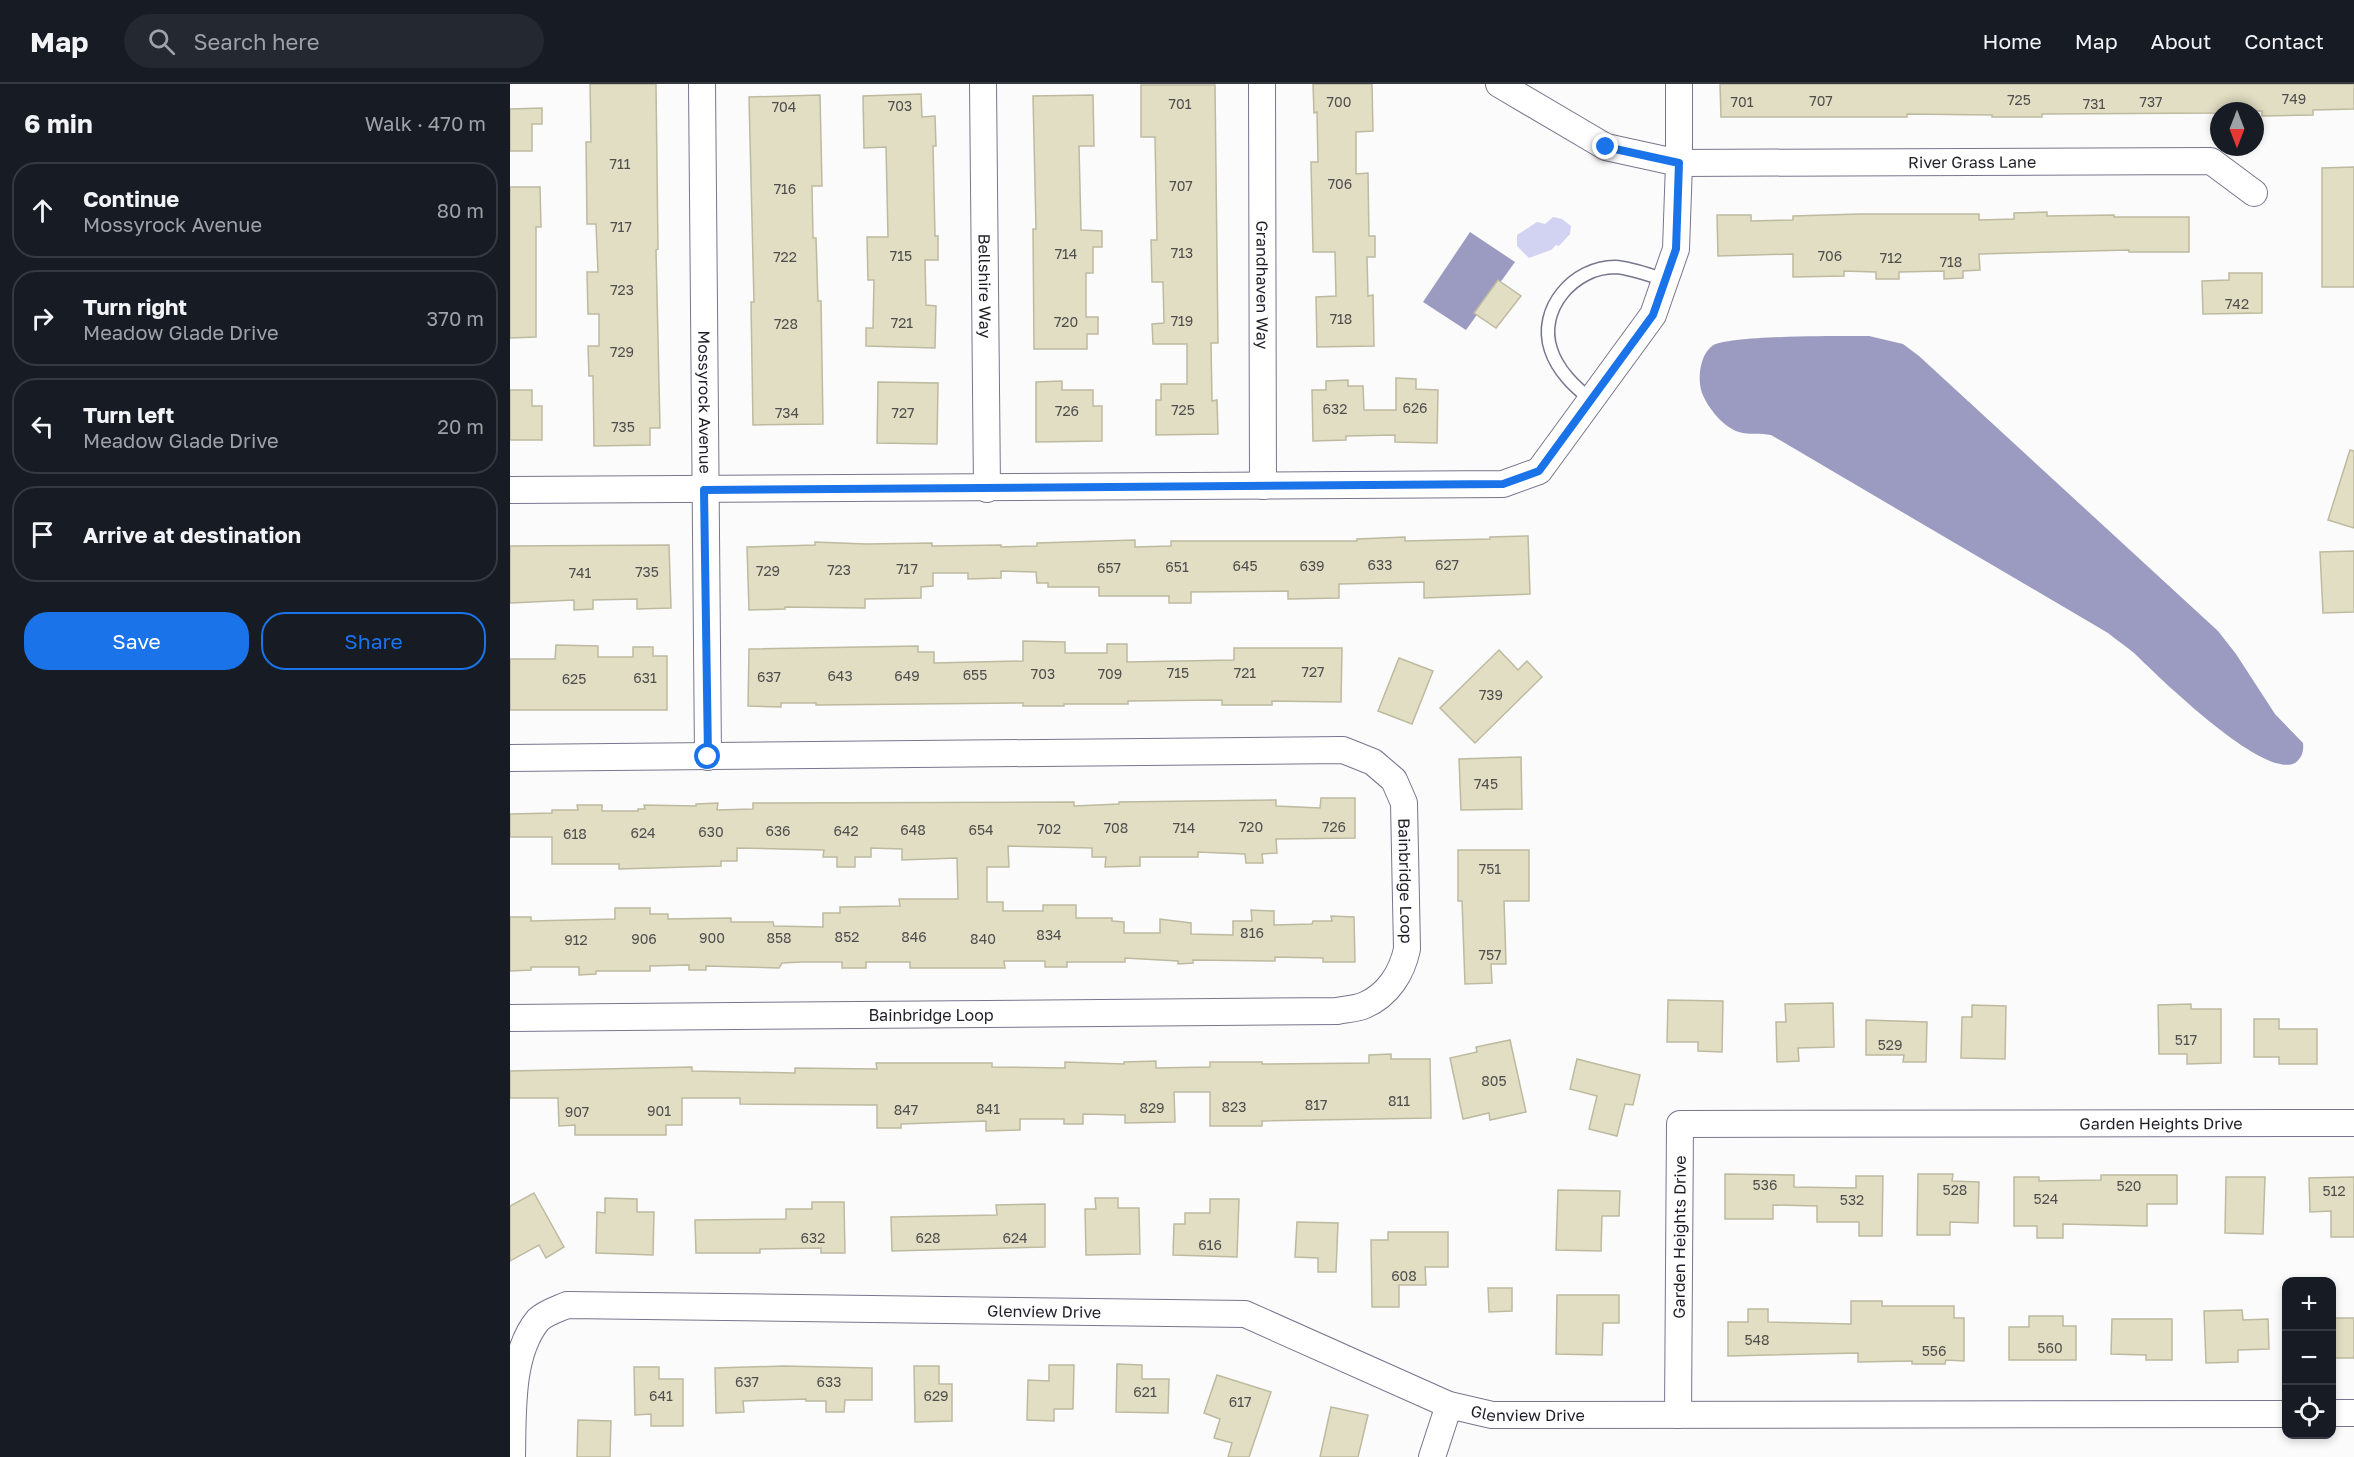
<!DOCTYPE html>
<html lang="en">
<head>
<meta charset="utf-8">
<style>
  :root { --surface:#171b24; --page:#242831; --text:#f1f3f6; --muted:#9ea1a6; --line:#363941; --accent:#1a73e8 }
  body { margin:0; font-family:"Golos Text",sans-serif; background:var(--page); color:var(--text) }
  .controls { position:absolute; right:18px; bottom:18px; display:grid; overflow:hidden; border-radius:12px; box-shadow:0 3px 9px #0003 }
  .controls button { width:54px; height:54px; display:grid; place-items:center; padding:0; border:0; border-bottom:2px solid var(--line); background:var(--surface); color:var(--text); font:30px sans-serif }
  .compass { position:absolute; left:1700px; top:18px; width:54px; height:54px; border-radius:50%; background:var(--surface); box-shadow:0 3px 9px #0003; rotate:180deg }
  .stop { position:absolute; width:18px; height:18px; margin:-14px; border:4px solid #1a73e8; border-radius:50%; background:#fff }
  .stop.end { background:#1a73e8; border-color:#fff; box-shadow:0 2px 6px #0008 }
  .list { margin:0; padding:0; list-style:none }
  h2 { display:flex; justify-content:space-between; align-items:center; height:78px; margin:0; padding:0 24px; font-size:26px }
  h2 small { font-size:20px; font-weight:400; color:var(--muted) }
  .list li { display:grid; grid-template-columns:39px 1fr auto; gap:18px; align-items:center; box-sizing:border-box; height:96px; margin:0 12px 12px; padding:0 12px; border:2px solid var(--line); border-radius:24px }
  .list b { display:block; font-size:22px; white-space:nowrap }
  .list p { margin:0; font-size:20px; white-space:nowrap; color:var(--muted) }
  .list em { font-size:20px; font-style:normal; color:var(--muted) }
  .actions { display:flex; gap:12px; padding:18px 24px }
  .actions a { flex:1; padding:14px 0; border:2px solid var(--accent); border-radius:24px; text-align:center; font-size:21px; color:var(--accent) }
  .actions .main { background:var(--accent); color:#fff }
  .icon { flex:none; width:33px; height:33px; fill:none; stroke:currentColor; stroke-width:2; stroke-linecap:round; stroke-linejoin:round }
  .map { position:relative; flex:none; width:1844px; height:1373px; overflow:hidden }
  header { display:flex; align-items:center; gap:36px; box-sizing:border-box; height:84px; padding:0 30px; background:var(--surface); border-bottom:2px solid var(--line) }
  header strong { font-size:28px }
  nav { display:flex; gap:33px; margin-inline-start:auto; font-size:21px }
  .search { width:420px; height:54px; background:var(--page); display:flex; align-items:center; gap:15px; box-sizing:border-box; padding:0 21px; border-radius:33px; color:var(--muted); font-size:22px }
  main { display:flex }
  aside { flex:1; background:var(--surface) }
  .map>svg:first-child { display:block }
  .green { fill:#d2d2f2 }
  .water { fill:#9b9bc1 }
  .building { fill:#e1dec3; stroke:#bdbaa0; stroke-width:1.5 }
  .lines { fill:none; stroke-linecap:round; stroke-linejoin:round }
  .service-casing { stroke:#76768e; stroke-width:15 }
  .minor-casing { stroke:#76768e; stroke-width:28 }
  .service { stroke:#fff; stroke-width:12 }
  .minor { stroke:#fff; stroke-width:26 }
  .route { stroke:#1a73e8; stroke-width:8 }
  .labels { text-anchor:middle; stroke-width:4.5; stroke-linejoin:round; paint-order:stroke }
  .number-label { font-size:14px; fill:#4f4e4e }
  .street-label { font-size:16px; fill:#1e1e27; stroke:#fff }
</style>
</head>
<body>
<header>
<strong>Map</strong>
<div class="search"><svg class="icon" aria-label="search" viewBox="0 0 24 24"><circle cx="10" cy="10" r="6"/><path d="M15 15l6 6"/></svg>Search here</div>
<nav><a>Home</a><a>Map</a><a>About</a><a>Contact</a></nav>
</header>
<main>
<aside>
<h2>6 min<small>Walk · 470 m</small></h2>
<ul class="list">
<li><svg class="icon" aria-label="ahead" viewBox="0 0 24 24"><path d="M12 20V5M6 11l6-6 6 6"/></svg><div><b>Continue</b><p>Mossyrock Avenue</p></div><em>80 m</em></li>
<li><svg class="icon" aria-label="right" viewBox="0 0 24 24"><path d="M7 20v-9h11M14 6l5 5-5 5"/></svg><div><b>Turn right</b><p>Meadow Glade Drive</p></div><em>370 m</em></li>
<li><svg class="icon" aria-label="left" viewBox="0 0 24 24"><path d="M17 20v-9H6M10 6l-5 5 5 5"/></svg><div><b>Turn left</b><p>Meadow Glade Drive</p></div><em>20 m</em></li>
<li><svg class="icon" aria-label="arrive" viewBox="0 0 24 24"><path d="M6 21V4h12l-3 4 3 4H6"/></svg><div><b>Arrive at destination</b></div></li>
</ul>
<div class="actions"><a class="main">Save</a><a>Share</a></div>
</aside>
<div class="map">
<svg width="1844" height="1373" viewBox="0 0 1844 1373">
  <rect width="100%" height="100%" fill="#fbfbfb"/>
  <polygon class="green" points="1043,133 1052,135 1061,142 1060,150 1049,162 1046,161 1041,166 1019,174 1007,162 1007,151 1027,138 1035,140"/>
  <g class="water">
    <polygon points="960,148 1005,178 956,246 913,218"/>
    <path d="M1359,252L1393,260L1409,272L1708,547L1726,570L1765,630L1793,659C1794,667 1792,674 1785,679C1753,696 1647,591 1624,569C1616,562 1606,556 1598,549L1261,351C1251,349 1239,351 1229,348C1213,343 1198,324 1192,309C1187,295 1190,271 1202,262C1217,251 1333,252 1359,252Z"/>
  </g>
  <g class="building">
    <polygon points="80,0 146,0 148,165 146,166 150,344 140,344 140,361 84,362 83,292 79,292 78,262 89,262 89,230 78,230 77,188 88,188 86,140 77,140 76,58 81,58"/>
    <polygon points="803,0 862,0 863,47 846,48 846,90 858,89 859,152 865,152 865,173 857,173 858,212 863,211 864,262 807,263 806,213 826,212 825,168 803,168 801,78 808,78 807,28 804,29"/>
    <polygon points="1210,0 1844,0 1844,25 1803,26 1803,31 1752,32 1752,27 1709,27 1709,29 1532,30 1532,33 1482,33 1482,31 1397,30 1397,33 1211,33"/>
    <polygon points="631,1 705,1 708,259 701,259 702,317 707,316 708,350 646,351 646,316 651,316 651,300 677,300 677,260 643,260 642,240 654,239 653,198 642,198 641,156 647,156 645,53 631,53"/>
    <polygon points="411,10 412,33 425,32 426,62 423,62 425,152 428,152 428,176 415,176 416,221 426,222 425,264 356,262 356,244 363,244 364,196 358,196 357,153 378,153 376,63 354,64 353,12"/>
    <polygon points="310,11 312,102 302,102 303,154 306,154 308,217 311,217 313,340 243,341 241,218 244,218 239,13"/>
    <polygon points="583,11 584,62 569,62 571,146 592,147 592,163 583,163 583,189 576,189 576,233 588,233 588,250 577,250 577,265 524,265 523,145 526,145 523,12"/>
    <polygon points="32,24 32,40 22,40 22,67 0,67 0,25"/>
    <polygon points="1844,83 1844,203 1812,203 1812,84"/>
    <polygon points="0,103 30,103 31,143 26,143 26,253 0,254"/>
    <polygon points="1537,128 1537,132 1604,131 1604,133 1679,133 1679,168 1619,168 1619,166 1469,170 1470,186 1453,187 1453,194 1434,195 1434,187 1389,188 1389,195 1366,195 1366,188 1334,187 1334,192 1283,193 1283,170 1208,172 1207,131 1241,131 1241,137 1283,136 1283,132 1350,130 1469,130 1469,136 1504,135 1504,129"/>
    <polygon points="1719,189 1752,189 1752,229 1693,230 1692,197 1719,196"/>
    <polygon points="988,196 1011,212 986,244 964,229"/>
    <polygon points="886,294 906,295 906,305 928,306 927,359 885,358 885,351 836,352 836,356 803,357 802,306 816,306 816,297 838,296 838,302 853,302 854,326 886,326"/>
    <polygon points="552,297 552,306 583,306 583,322 592,322 592,357 526,358 526,298"/>
    <polygon points="368,298 428,299 427,360 367,359"/>
    <polygon points="0,306 22,306 22,322 32,322 32,356 0,356"/>
    <polygon points="1840,366 1844,367 1844,444 1818,436"/>
    <polygon points="1018,452 1020,510 914,514 914,498 829,500 829,514 778,515 778,507 681,508 681,519 659,519 659,512 589,512 589,503 538,503 538,499 527,499 526,488 491,487 491,494 458,495 458,489 423,489 423,502 411,503 411,514 355,515 355,524 275,523 275,525 239,526 237,463 305,461 305,458 356,460 422,459 422,462 491,461 491,463 527,462 527,459 625,456 625,463 661,462 661,457 847,457 847,455 895,453 895,457 980,455 980,453"/>
    <polygon points="159,461 161,524 127,525 127,515 83,516 83,525 64,526 64,516 0,519 0,462"/>
    <polygon points="1844,467 1844,528 1813,529 1810,468"/>
    <polygon points="513,557 555,558 555,569 597,569 597,560 617,560 617,578 724,576 724,564 832,564 831,618 762,617 762,621 712,621 712,616 618,617 618,620 554,620 554,622 513,622 513,619 306,621 306,619 271,619 271,623 238,622 239,565 408,562 408,568 424,568 424,579 513,577"/>
    <polygon points="46,561 88,562 88,573 123,573 123,563 143,563 143,572 157,572 157,626 0,626 0,575 45,575"/>
    <polygon points="989,566 1008,586 1017,577 1032,593 965,659 930,624"/>
    <polygon points="889,574 923,587 902,640 868,627"/>
    <polygon points="1011,673 1012,725 951,726 949,675"/>
    <polygon points="811,714 845,714 845,754 766,755 767,769 752,770 753,779 736,779 735,770 688,768 688,773 630,773 630,782 595,783 596,773 582,773 582,764 498,762 499,783 477,783 477,818 493,818 493,827 533,827 533,821 566,821 566,834 602,834 602,837 614,838 614,849 650,849 650,835 681,839 681,850 723,851 723,837 742,837 741,826 764,827 764,841 802,840 803,837 822,837 821,832 844,833 845,878 813,878 813,874 765,873 765,877 683,876 683,879 668,880 668,877 615,874 615,878 557,878 557,883 535,883 535,877 494,877 495,884 400,884 400,878 356,878 356,884 332,884 332,878 291,878 272,879 269,884 196,882 196,886 179,886 179,881 140,882 140,887 86,887 86,890 69,891 69,883 21,883 21,886 0,887 0,833 21,833 21,837 105,835 105,824 140,824 140,830 158,830 158,835 221,834 221,838 263,838 264,842 313,843 313,829 330,829 330,823 390,822 389,815 448,815 447,774 392,776 392,765 361,764 361,773 345,773 345,783 327,783 327,773 313,773 314,766 227,764 227,777 211,777 211,782 109,785 109,780 42,780 42,753 0,753 0,730 42,729 42,726 68,726 67,721 92,721 92,727 128,727 128,725 135,725 134,721 186,722 186,720 208,719 207,726 243,725 243,719 564,718 564,722 609,720 609,718 766,716 766,722 810,724"/>
    <polygon points="948,766 1019,766 1019,817 994,817 996,880 981,880 982,899 955,900 952,817 948,817"/>
    <polygon points="1158,916 1213,917 1212,968 1188,967 1188,958 1157,958"/>
    <polygon points="1323,919 1324,963 1288,964 1289,977 1267,978 1266,938 1276,938 1275,920"/>
    <polygon points="1681,920 1681,925 1711,925 1711,979 1677,980 1677,970 1649,970 1648,921"/>
    <polygon points="1462,921 1496,922 1495,975 1451,974 1452,933 1462,933"/>
    <polygon points="1744,935 1769,935 1769,945 1807,945 1807,980 1769,980 1769,973 1744,973"/>
    <polygon points="1356,936 1417,938 1416,978 1393,978 1394,971 1356,971"/>
    <polygon points="1000,956 1016,1028 980,1036 979,1029 953,1035 940,974 967,968 966,963"/>
    <polygon points="881,970 881,975 920,975 921,1034 752,1037 752,1042 700,1042 700,1008 664,1008 665,1038 615,1039 615,1031 573,1030 573,1040 554,1040 554,1035 510,1035 510,1046 476,1047 476,1037 391,1040 391,1044 367,1044 367,1021 230,1020 230,1014 172,1014 172,1041 156,1041 156,1051 65,1051 65,1041 49,1042 48,1014 0,1014 0,987 182,983 182,987 285,989 285,984 367,985 366,979 482,979 482,983 555,984 555,978 614,980 614,978 646,977 646,984 700,983 700,978 752,978 752,980 859,979 859,971"/>
    <polygon points="1067,975 1130,991 1123,1021 1115,1020 1107,1052 1079,1045 1087,1012 1060,1005"/>
    <polygon points="1215,1090 1284,1091 1284,1103 1346,1104 1346,1092 1373,1092 1372,1152 1349,1152 1349,1138 1307,1138 1307,1122 1263,1121 1263,1135 1215,1135"/>
    <polygon points="1408,1090 1443,1090 1442,1097 1469,1098 1468,1139 1440,1138 1440,1151 1407,1151"/>
    <polygon points="1591,1091 1667,1091 1667,1120 1637,1120 1637,1142 1553,1140 1553,1154 1527,1154 1527,1142 1504,1142 1504,1093 1529,1093 1529,1097 1591,1096"/>
    <polygon points="1716,1093 1755,1093 1753,1150 1715,1149"/>
    <polygon points="1844,1093 1844,1153 1821,1153 1821,1127 1800,1128 1799,1094"/>
    <polygon points="1048,1106 1110,1107 1109,1132 1092,1132 1091,1167 1046,1166"/>
    <polygon points="24,1109 54,1163 36,1174 29,1161 0,1177 0,1122"/>
    <polygon points="95,1114 127,1115 127,1128 144,1128 143,1171 86,1169 87,1128 95,1129"/>
    <polygon points="585,1114 608,1114 608,1124 629,1124 630,1170 576,1171 575,1125 586,1125"/>
    <polygon points="700,1115 729,1115 727,1173 663,1171 664,1140 675,1140 675,1129 700,1129"/>
    <polygon points="302,1118 334,1118 335,1169 311,1169 311,1164 250,1165 250,1169 186,1169 185,1136 276,1135 276,1125 302,1125"/>
    <polygon points="535,1120 535,1163 382,1167 381,1133 487,1131 486,1121"/>
    <polygon points="787,1138 828,1139 826,1188 808,1188 808,1174 785,1173"/>
    <polygon points="878,1148 938,1148 938,1183 915,1183 916,1201 889,1201 889,1223 862,1223 861,1156 878,1156"/>
    <polygon points="978,1204 1002,1204 1002,1227 979,1228"/>
    <polygon points="1047,1211 1109,1211 1109,1239 1093,1239 1092,1271 1046,1270"/>
    <polygon points="1341,1217 1372,1217 1372,1222 1444,1222 1444,1234 1454,1234 1454,1277 1436,1276 1435,1280 1402,1280 1402,1277 1348,1278 1348,1269 1218,1272 1218,1238 1238,1238 1238,1225 1258,1225 1258,1238 1341,1240"/>
    <polygon points="1732,1226 1733,1236 1758,1235 1759,1265 1728,1266 1728,1278 1696,1279 1694,1227"/>
    <polygon points="1519,1232 1553,1232 1553,1242 1566,1242 1566,1276 1499,1276 1499,1243 1519,1243"/>
    <rect x="1821" y="1234" width="23" height="40"/>
    <polygon points="1602,1235 1662,1235 1662,1276 1636,1276 1636,1271 1601,1270"/>
    <polygon points="607,1280 632,1281 632,1295 659,1295 658,1329 606,1328"/>
    <polygon points="539,1281 564,1281 563,1325 544,1325 544,1337 517,1336 518,1296 539,1297"/>
    <polygon points="274,1282 362,1284 362,1316 335,1316 334,1328 316,1328 316,1317 296,1317 296,1315 233,1317 234,1328 206,1329 205,1284"/>
    <polygon points="404,1282 429,1282 429,1300 442,1300 442,1337 405,1338"/>
    <polygon points="124,1283 149,1283 149,1295 173,1295 173,1342 141,1342 141,1330 125,1331"/>
    <polygon points="707,1291 761,1308 739,1373 718,1373 722,1359 704,1354 710,1335 694,1329"/>
    <polygon points="821,1323 858,1331 848,1373 810,1373"/>
    <polygon points="68,1336 101,1337 100,1373 67,1373"/>
  </g>
  <g class="lines">
    <defs>
      <path id="service" d="M1081,316C1064,302 1048,287 1041,266C1027,225 1064,183 1105,183C1122,184 1139,191 1155,196"/>
      <g id="minor">
        <path id="s1" d="M192,0L198,673"/>
        <path id="s2" d="M473,0L477,405"/>
        <path id="s3" d="M752,0L753,402"/>
        <path id="s4" d="M989,0L1096,63L1169,79L1701,77L1744,109"/>
        <polyline points="0,406 993,400 1029,387 1143,231 1166,165 1169,79 1169,0"/>
        <path id="s5" d="M0,674L833,666L863,678L884,696L894,719L897,865C892,889 878,911 855,921C847,925 836,925 827,927L0,934"/>
        <polyline points="1822,1329 1844,1329"/>
        <path id="s6" d="M1168,1331L1170,1040L1844,1039"/>
        <path id="s7" d="M2,1373C3,1328 0,1270 28,1236C35,1229 48,1225 57,1221L735,1230L939,1321L982,1331L1776,1330"/>
        <polyline points="922,1373 939,1321"/>
      </g>
    </defs>
    <use href="#service" class="service-casing"/>
    <use href="#minor" class="minor-casing"/>
    <use href="#service" class="service"/>
    <use href="#minor" class="minor"/>
  </g>
  <g class="lines">
    <polyline class="route" points="198,673 194,406 993,400 1029,387 1143,231 1166,165 1169,79 1096,63"/>
  </g>
  <g class="labels">
    <g class="number-label">
      <text x="1784" y="20">749</text>
      <text x="1509" y="21">725</text>
      <text x="1311" y="22">707</text>
      <text x="829" y="23">700</text>
      <text x="1232" y="23">701</text>
      <text x="1641" y="23">737</text>
      <text x="670" y="25">701</text>
      <text x="1584" y="25">731</text>
      <text x="390" y="27">703</text>
      <text x="274" y="28">704</text>
      <text x="110" y="85">711</text>
      <text x="830" y="105">706</text>
      <text x="671" y="107">707</text>
      <text x="275" y="110">716</text>
      <text x="111" y="148">717</text>
      <text x="672" y="174">713</text>
      <text x="556" y="175">714</text>
      <text x="391" y="177">715</text>
      <text x="1320" y="177">706</text>
      <text x="275" y="178">722</text>
      <text x="1381" y="179">712</text>
      <text x="1441" y="183">718</text>
      <text x="112" y="211">723</text>
      <text x="1727" y="225">742</text>
      <text x="831" y="240">718</text>
      <text x="672" y="242">719</text>
      <text x="556" y="243">720</text>
      <text x="392" y="244">721</text>
      <text x="276" y="245">728</text>
      <text x="112" y="273">729</text>
      <text x="905" y="329">626</text>
      <text x="825" y="330">632</text>
      <text x="673" y="331">725</text>
      <text x="557" y="332">726</text>
      <text x="277" y="334">734</text>
      <text x="393" y="334">727</text>
      <text x="113" y="348">735</text>
      <text x="870" y="486">633</text>
      <text x="937" y="486">627</text>
      <text x="735" y="487">645</text>
      <text x="802" y="487">639</text>
      <text x="667" y="488">651</text>
      <text x="599" y="489">657</text>
      <text x="397" y="490">717</text>
      <text x="329" y="491">723</text>
      <text x="258" y="492">729</text>
      <text x="137" y="493">735</text>
      <text x="70" y="494">741</text>
      <text x="803" y="593">727</text>
      <text x="668" y="594">715</text>
      <text x="735" y="594">721</text>
      <text x="533" y="595">703</text>
      <text x="600" y="595">709</text>
      <text x="465" y="596">655</text>
      <text x="330" y="597">643</text>
      <text x="397" y="597">649</text>
      <text x="259" y="598">637</text>
      <text x="135" y="599">631</text>
      <text x="64" y="600">625</text>
      <text x="981" y="616">739</text>
      <text x="976" y="705">745</text>
      <text x="741" y="748">720</text>
      <text x="824" y="748">726</text>
      <text x="606" y="749">708</text>
      <text x="674" y="749">714</text>
      <text x="539" y="750">702</text>
      <text x="403" y="751">648</text>
      <text x="471" y="751">654</text>
      <text x="268" y="752">636</text>
      <text x="336" y="752">642</text>
      <text x="201" y="753">630</text>
      <text x="133" y="754">624</text>
      <text x="65" y="755">618</text>
      <text x="980" y="790">751</text>
      <text x="742" y="854">816</text>
      <text x="539" y="856">834</text>
      <text x="337" y="858">852</text>
      <text x="404" y="858">846</text>
      <text x="202" y="859">900</text>
      <text x="269" y="859">858</text>
      <text x="134" y="860">906</text>
      <text x="473" y="860">840</text>
      <text x="66" y="861">912</text>
      <text x="980" y="876">757</text>
      <text x="1676" y="961">517</text>
      <text x="1380" y="966">529</text>
      <text x="984" y="1002">805</text>
      <text x="889" y="1022">811</text>
      <text x="806" y="1026">817</text>
      <text x="724" y="1028">823</text>
      <text x="642" y="1029">829</text>
      <text x="478" y="1030">841</text>
      <text x="396" y="1031">847</text>
      <text x="149" y="1032">901</text>
      <text x="67" y="1033">907</text>
      <text x="1255" y="1106">536</text>
      <text x="1619" y="1107">520</text>
      <text x="1445" y="1111">528</text>
      <text x="1824" y="1112">512</text>
      <text x="1536" y="1120">524</text>
      <text x="1342" y="1121">532</text>
      <text x="303" y="1159">632</text>
      <text x="418" y="1159">628</text>
      <text x="505" y="1159">624</text>
      <text x="700" y="1166">616</text>
      <text x="894" y="1197">608</text>
      <text x="1247" y="1261">548</text>
      <text x="1540" y="1269">560</text>
      <text x="1424" y="1272">556</text>
      <text x="237" y="1303">637</text>
      <text x="319" y="1303">633</text>
      <text x="635" y="1313">621</text>
      <text x="151" y="1317">641</text>
      <text x="426" y="1317">629</text>
      <text x="730" y="1323">617</text>
    </g>
    <g class="street-label">
      <text dy="6" stroke="none"><textPath href="#s4" startOffset="492">River Grass Lane</textPath></text>
      <text dy="6" stroke="none"><textPath href="#s3" startOffset="201">Grandhaven Way</textPath></text>
      <text dy="6" stroke="none"><textPath href="#s2" startOffset="202">Bellshire Way</textPath></text>
      <text dy="6" stroke="none"><textPath href="#s1" startOffset="318">Mossyrock Avenue</textPath></text>
      <text dy="6" stroke="none"><textPath href="#s5" startOffset="996">Bainbridge Loop</textPath></text>
      <text x="421" y="937">Bainbridge Loop</text>
      <text dy="6" stroke="none"><textPath href="#s6" startOffset="772">Garden Heights Drive</textPath></text>
      <text dy="6" stroke="none"><textPath href="#s6" startOffset="178">Garden Heights Drive</textPath></text>
      <text dy="6" stroke="none"><textPath href="#s7" startOffset="652">Glenview Drive</textPath></text>
      <text dy="6" stroke="none"><textPath href="#s7" startOffset="1156">Glenview Drive</textPath></text>
    </g>
  </g>
</svg>
<div class="controls">
<button>+</button>
<button>−</button>
<button><svg class="icon" aria-label="locate" viewBox="0 0 24 24"><circle cx="12" cy="12" r="6"/><path d="M12 2v4M12 18v4M2 12h4M18 12h4"/></svg></button>
</div>
<svg class="compass" viewBox="-18 -18 36 36"><path d="M0-13l5 13h-10z" fill="#e53935"/><path d="M0 13l5-13h-10z" fill="#9ea1a6"/></svg>
<div class="stop" style="left:198px;top:673px"></div>
<div class="stop end" style="left:1096px;top:63px"></div>
</div>
</main>
</body>
</html>
